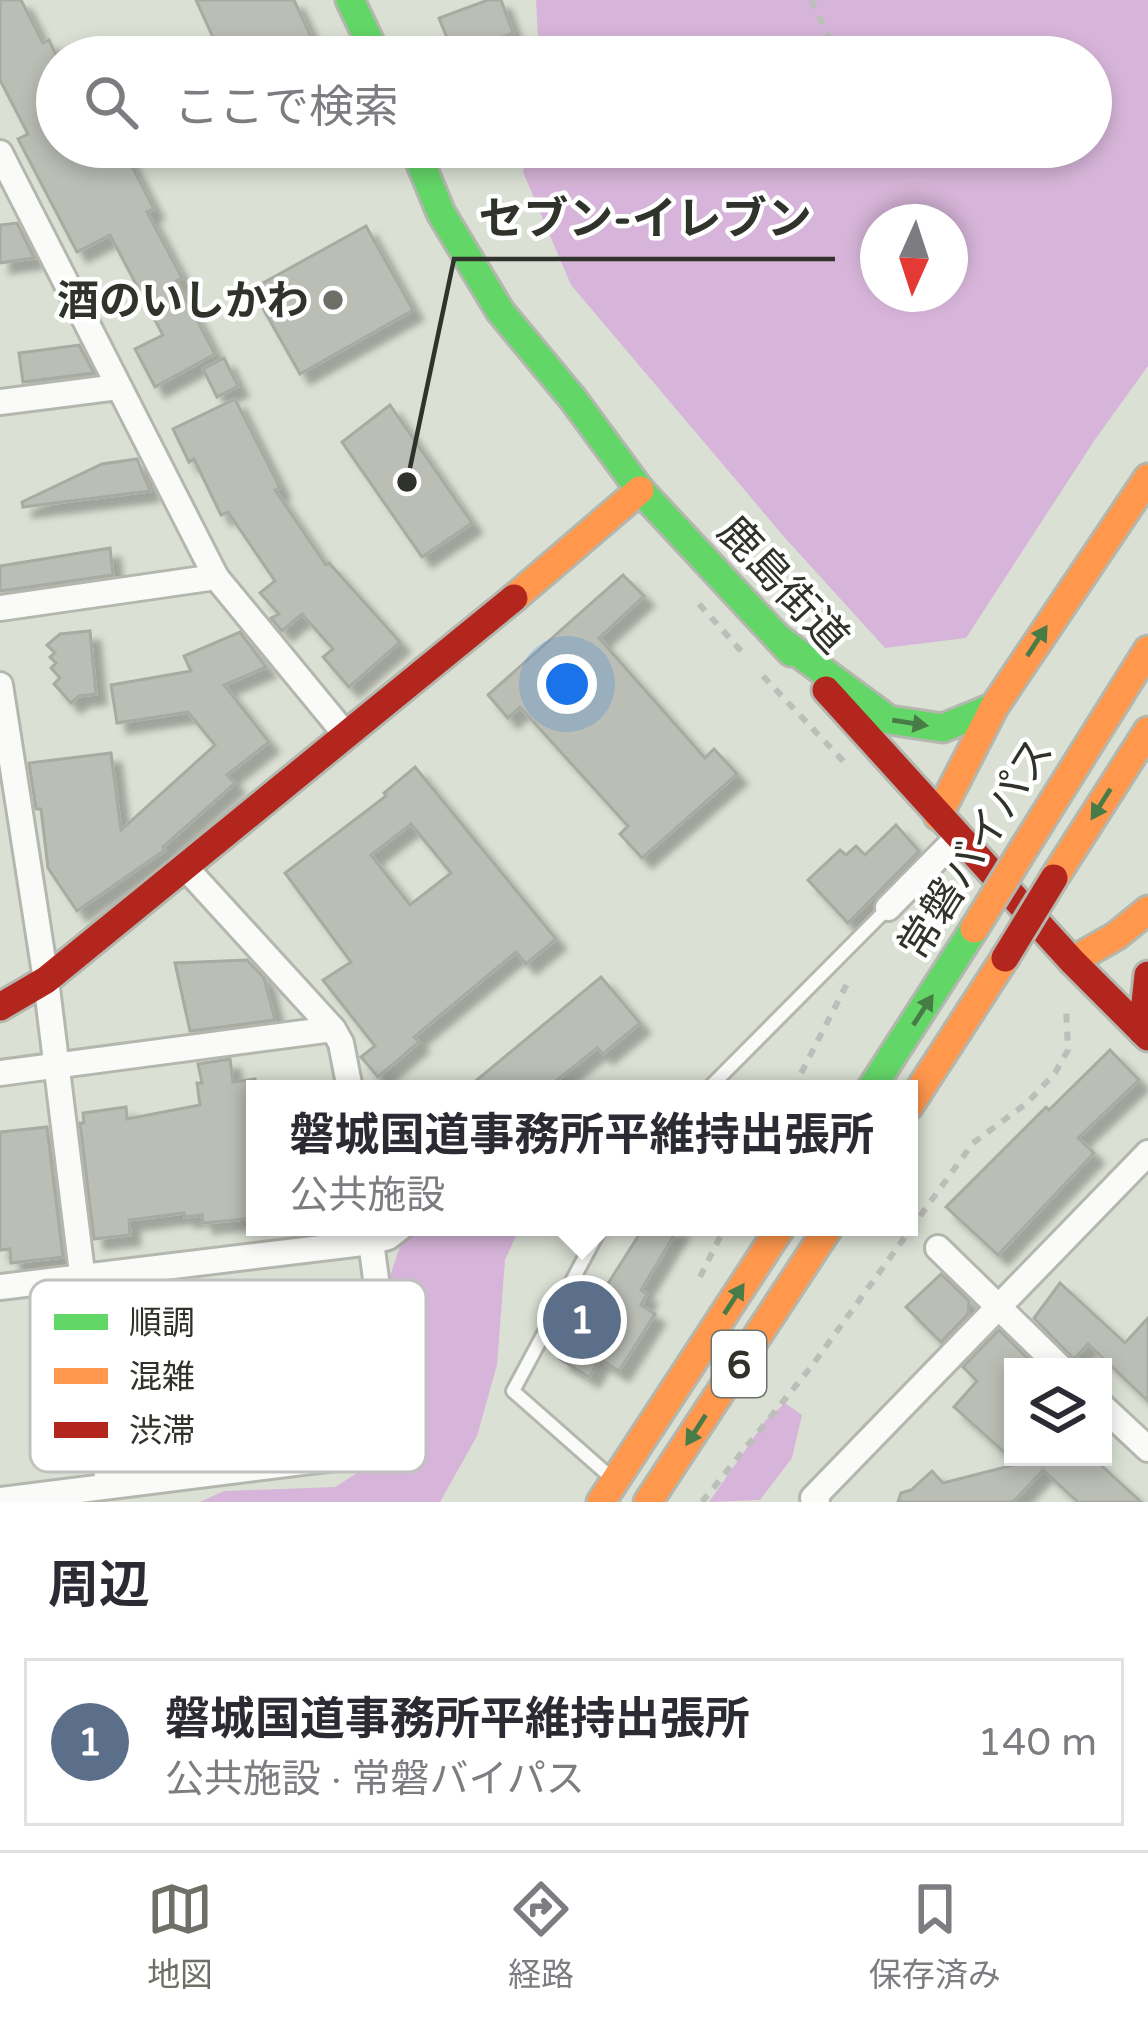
<!DOCTYPE html>
<html lang="ja">
<head>
<meta charset="utf-8">
<style>
  :root { --surface:#fff; --page:#f2f2f3; --text:#2b2b33; --muted:#7c7c81; --line:#e1e1e2; --accent:#6c7066 }
  body { margin:0; font-family:"Varela Round","Noto Sans JP",sans-serif; background:var(--page); color:var(--text) }
  .controls { position:absolute; right:36px; bottom:36px; display:grid; overflow:hidden; border-radius:0px; box-shadow:0 6px 18px #0003 }
  .controls button { width:108px; height:108px; display:grid; place-items:center; padding:0; border:0; border-bottom:3px solid var(--line); background:var(--surface); color:var(--text); font:60px sans-serif }
  .compass { position:absolute; left:860px; top:204px; width:108px; height:108px; border-radius:50%; background:var(--surface); box-shadow:0 6px 18px #0003; rotate:183deg }
  .you { position:absolute; left:567px; top:684px; width:42px; height:42px; margin:-30px; border:9px solid #fff; border-radius:50%; background:#1a73e8; box-shadow:0 0 0 18px #1a73e833 }
  .badge { display:grid; place-items:center; width:78px; height:78px; border-radius:50%; background:var(--accent); color:#fff; font-size:39px; font-weight:700 }
  .pin { position:absolute; translate:-50% -50%; border:6px solid #fff; box-shadow:0 3px 12px #0006 }
  .popup { position:absolute; left:246px; top:1080px; width:672px; height:156px; box-sizing:border-box; display:grid; place-content:center; border-radius:0px; background:var(--surface); filter:drop-shadow(0 3px 9px #0005); font-size:39px; white-space:nowrap; color:var(--muted) }
  .popup b { font-size:45px; color:var(--text) }
  .popup::after { content:''; position:absolute; left:50%; top:100%; margin-left:-24px; border:24px solid transparent; border-top-color:var(--surface) }
  .list { margin:0; padding:0; list-style:none }
  h2 { display:flex; justify-content:space-between; align-items:center; height:156px; margin:0; padding:0 48px; font-size:51px }
  h2 small { font-size:39px; font-weight:400; color:var(--muted) }
  .list li { display:grid; grid-template-columns:78px 1fr auto; gap:36px; align-items:center; box-sizing:border-box; height:168px; margin:0 24px 24px; padding:0 24px; border:3px solid var(--line); border-radius:0px }
  .list b { display:block; font-size:45px; white-space:nowrap }
  .list p { margin:0; font-size:39px; white-space:nowrap; color:var(--muted) }
  .list em { font-size:39px; font-style:normal; color:var(--muted) }
  .icon { flex:none; width:66px; height:66px; fill:none; stroke:currentColor; stroke-width:2; stroke-linecap:round; stroke-linejoin:round }
  .map { position:relative; flex:none; width:1148px; height:1502px; overflow:hidden }
  .search { position:absolute; background:var(--surface); box-shadow:0 6px 18px #0003; left:36px; right:36px; top:36px; height:132px; display:flex; align-items:center; gap:30px; box-sizing:border-box; padding:0 42px; border-radius:66px; color:var(--muted); font-size:45px }
  .sheet { height:348px; background:var(--surface) }
  nav { display:flex; justify-content:space-around; align-items:center; box-sizing:border-box; height:168px; border-top:3px solid var(--line); background:var(--surface); font-size:33px; color:var(--muted) }
  nav a { display:grid; justify-items:center; gap:6px }
  nav .on { color:var(--accent) }
  .map>svg:first-child { display:block }
  .forest { fill:#d7b5da; fill-rule:evenodd }
  .building { fill:#babeb5; stroke:#a7aba2; stroke-width:3; fill-rule:evenodd; filter:url(#shadow) }
  .lines { fill:none; stroke-linecap:round; stroke-linejoin:round }
  .lane-casing { stroke:#b4b7ae; stroke-width:18 }
  .street-casing { stroke:#b4b7ae; stroke-width:30 }
  .fast-casing { stroke:#b4b7ae; stroke-width:33 }
  .slow-casing { stroke:#b4b7ae; stroke-width:33 }
  .jam-casing { stroke:#b4b7ae; stroke-width:33 }
  .path { stroke:#bcbeb9; stroke-width:6; stroke-dasharray:9 9; stroke-linecap:butt }
  .lane { stroke:#fafaf9; stroke-width:12 }
  .street { stroke:#fafaf9; stroke-width:24 }
  .fast { stroke:#63d668; stroke-width:27 }
  .slow { stroke:#ff974d; stroke-width:27 }
  .jam { stroke:#b3261e; stroke-width:27 }
  .slow-bridge-casing { stroke:#b4b7ae; stroke-width:33; stroke-linecap:butt }
  .jam-bridge-casing { stroke:#b4b7ae; stroke-width:33; stroke-linecap:butt }
  .slow-bridge { stroke:#ff974d; stroke-width:27 }
  .jam-bridge { stroke:#b3261e; stroke-width:27 }
  .oneway { fill:#477c46 }
  .poi-dot { fill:#6c7066; stroke:#fff; stroke-width:4.5 }
  .labels { text-anchor:middle; stroke-width:9; stroke-linejoin:round; paint-order:stroke }
  .shield { fill:#fff; stroke:#6e706b; stroke-width:3 }
  .shield-label { font-size:39px; font-weight:bold; fill:#30332b }
  .poi-label { font-size:42px; font-weight:bold; fill:#30332b; stroke:#fff; text-anchor:end }
  .street-label { font-size:42px; fill:#30332b; stroke:#fff }
  .key { fill:#fff; stroke:#c1c2bf; stroke-width:3 }
  .key-label { font-size:33px; fill:#30332b }
  .leader { fill:none; stroke:#30332b; stroke-width:4.5 }
  .callout-dot { fill:#30332b; stroke:#fff; stroke-width:4.5 }
  .callout-label { font-size:45px; text-anchor:middle; font-weight:bold; fill:#30332b; stroke:#fff; stroke-width:9; stroke-linejoin:round; paint-order:stroke }
</style>
</head>
<body>
<div class="map">
<svg width="1148" height="1502" viewBox="0 0 1148 1502">
  <defs>
    <filter id="shadow"><feDropShadow dx="10" dy="10" stdDeviation="3" flood-color="#0004"/></filter>
  </defs>
  <rect width="100%" height="100%" fill="#dbe0d4"/>
  <g class="forest">
    <path d="M536,0H1148V366L1094,441L966,638L885,648L786,539L571,285L523,172L528,147H1091V57H539ZM878,222H950V294H878Z"/>
    <polygon points="416,1227 520,1227 505,1260 497,1365 477,1436 440,1502 200,1502 224,1491 335,1487 401,1445 414,1408 407,1334 386,1288 403,1237"/>
    <polygon points="785,1403 802,1415 792,1458 760,1500 709,1502 766,1420"/>
  </g>
  <g class="building">
    <polygon points="0,0 21,0 43,43 49,40 57,57 57,147 122,147 154,209 147,212 182,278 176,281 215,354 155,387 135,349 163,335 110,235 77,252 18,139 28,134 0,80"/>
    <polygon points="196,0 294,0 311,37 265,57 222,57"/>
    <polygon points="488,0 501,0 513,33 454,55 439,18"/>
    <polygon points="17,223 34,258 0,263 0,225"/>
    <polygon points="366,226 413,310 300,374 252,289"/>
    <polygon points="79,345 94,373 23,382 19,353"/>
    <polygon points="224,358 238,386 217,397 203,369"/>
    <polygon points="235,399 280,488 275,490 326,565 329,563 400,642 349,687 323,657 333,649 302,614 282,631 271,618 279,614 260,593 275,581 228,512 221,515 194,459 189,462 173,429"/>
    <polygon points="390,405 472,523 422,557 342,442"/>
    <polygon points="137,459 150,491 23,507 22,502 102,464"/>
    <polygon points="110,548 113,575 0,591 0,566"/>
    <polygon points="623,575 644,596 599,638 705,758 714,749 737,774 642,858 620,834 628,826 520,707 508,718 488,695"/>
    <polygon points="90,631 96,694 79,696 71,703 54,684 60,678 51,668 56,663 50,657 55,653 47,645 60,634"/>
    <polygon points="240,632 266,667 224,685 269,742 227,775 235,783 163,847 165,850 77,911 48,868 41,809 36,809 29,763 111,753 121,830 215,745 188,712 117,723 111,685 191,671 184,656"/>
    <path d="M415,767L556,939L526,964L516,952L414,1037L419,1042L378,1077L361,1057L375,1046L323,980L351,962L285,873L386,796L384,793ZM411,824L451,873L410,905L371,855Z"/>
    <polygon points="896,825 919,851 848,923 808,880 840,850 846,855 856,846 865,855"/>
    <polygon points="247,960 264,978 275,1020 190,1031 175,963"/>
    <polygon points="601,977 640,1023 603,1054 597,1048 546,1089 466,1089"/>
    <polygon points="1110,1050 1139,1080 1078,1138 1094,1153 998,1255 946,1207 1046,1107 1049,1110"/>
    <polygon points="230,1059 233,1082 255,1079 255,1218 203,1223 202,1215 185,1217 184,1213 129,1220 130,1235 94,1239 80,1123 84,1123 83,1113 126,1107 127,1119 200,1105 197,1083 202,1083 198,1064"/>
    <polygon points="47,1127 63,1257 11,1263 10,1249 0,1250 0,1132"/>
    <polygon points="644,1227 679,1227 641,1290 647,1294 641,1305 655,1314 619,1371 600,1359 589,1377 560,1359"/>
    <polygon points="941,1274 969,1301 968,1314 941,1342 906,1307"/>
    <polygon points="1060,1283 1125,1343 1148,1318 1148,1401 1088,1344 1074,1359 1034,1318"/>
    <polygon points="357,1297 363,1334 351,1335 358,1387 373,1384 378,1423 370,1424 373,1436 176,1458 176,1461 143,1465 140,1448 126,1450 108,1329 162,1322 164,1332 232,1322 231,1315"/>
    <polygon points="999,1330 1036,1367 1013,1367 1013,1460 954,1407 977,1381 963,1367"/>
    <polygon points="1030,1457 1092,1457 1141,1502 1078,1502 1043,1470 1013,1502 898,1502 901,1493 911,1490 932,1471 943,1483 1033,1460"/>
  </g>
  <g class="lines">
    <defs>
      <g id="lane">
        <polyline points="708,1089 888,908"/>
        <polyline points="601,1227 513,1391 606,1473"/>
      </g>
      <g id="street">
        <polyline points="0,153 216,577 346,735"/>
        <polyline points="0,402 118,387"/>
        <polyline points="0,608 216,577"/>
        <polyline points="0,685 46,980 108,1484"/>
        <polyline points="184,866 333,1029 341,1043 350,1089"/>
        <polyline points="888,908 958,837"/>
        <polyline points="0,1073 333,1029"/>
        <polyline points="938,1248 1060,1367"/>
        <polyline points="0,1287 371,1242 388,1237 401,1227"/>
        <polyline points="1103,1407 1148,1449"/>
        <polyline points="0,1500 399,1450 369,1227"/>
        <polyline points="817,1502 813,1498 1148,1153"/>
      </g>
      <g id="fast">
        <polyline points="350,0 377,57"/>
        <polyline points="414,147 441,213 500,311 573,399 640,490 791,652"/>
        <polyline points="778,638 889,720 943,728 994,707"/>
        <polyline points="871,1089 974,929"/>
      </g>
      <g id="slow">
        <polyline points="514,598 640,490"/>
        <polyline points="938,816 994,707 1148,478"/>
        <polyline points="1026,845 1148,650"/>
        <polyline points="1054,878 1148,731"/>
        <polyline points="1072,961 1116,936 1148,910"/>
        <polyline points="909,1106 1005,958"/>
        <polyline points="601,1502 781,1227"/>
        <polyline points="648,1502 829,1227"/>
      </g>
      <g id="jam">
        <polyline points="826,690 1072,961 1148,1037"/>
        <polyline points="0,1007 46,980 514,598"/>
        <polyline points="1142,1031 1148,975"/>
      </g>
    </defs>
    <use href="#lane" class="lane-casing"/>
    <use href="#street" class="street-casing"/>
    <use href="#fast" class="fast-casing"/>
    <use href="#slow" class="slow-casing"/>
    <use href="#jam" class="jam-casing"/>
    <g class="path">
      <polyline points="811,0 838,57"/>
      <polyline points="699,604 742,652"/>
      <polyline points="763,676 844,762"/>
      <polyline points="793,1089 849,980"/>
      <polyline points="700,1277 725,1227"/>
      <polyline points="702,1502 811,1367 973,1143 1027,1103 1055,1073 1068,1050 1066,1005"/>
    </g>
    <use href="#lane" class="lane"/>
    <use href="#street" class="street"/>
    <use href="#fast" class="fast"/>
    <use href="#slow" class="slow"/>
    <use href="#jam" class="jam"/>
    <defs>
      <polyline id="slow-bridge" points="974,929 1026,845"/>
      <polyline id="jam-bridge" points="1005,958 1054,878"/>
    </defs>
    <use href="#slow-bridge" class="slow-bridge-casing"/>
    <use href="#jam-bridge" class="jam-bridge-casing"/>
    <use href="#slow-bridge" class="slow-bridge"/>
    <use href="#jam-bridge" class="jam-bridge"/>
  </g>
  <defs><path id="oneway-solid" d="M-6-.8H1V-3.2L6.5 0L1 3.2V.8H-6Z" transform="scale(3)"/></defs>
  <g class="oneway">
    <use href="#oneway-solid" transform="translate(1037 641) rotate(-57)"/>
    <use href="#oneway-solid" transform="translate(910 723) rotate(9)"/>
    <use href="#oneway-solid" transform="translate(1101 804) rotate(122)"/>
    <use href="#oneway-solid" transform="translate(923 1010) rotate(-57)"/>
    <use href="#oneway-solid" transform="translate(734 1299) rotate(-57)"/>
    <use href="#oneway-solid" transform="translate(696 1430) rotate(123)"/>
  </g>
  <circle class="poi-dot" cx="333" cy="300" r="12"/>
  <g class="labels">
    <rect class="shield" x="712" y="1331" width="54" height="66" rx="9"/>
    <g class="shield-label">
      <text x="739" y="1378">6</text>
    </g>
    <g class="poi-label">
      <text x="309" y="315">酒のいしかわ</text>
    </g>
    <g class="street-label">
      <text transform="translate(784 584) rotate(47)" y="15">鹿島街道</text>
      <text transform="translate(975 848) rotate(-58)" y="15">常磐バイパス</text>
    </g>
  </g>
  <rect x="30" y="1280" width="396" height="192" rx="18" class="key"/>
  <rect x="54" y="1314" width="54" height="16" fill="#63d668"/>
  <rect x="54" y="1368" width="54" height="16" fill="#ff974d"/>
  <rect x="54" y="1422" width="54" height="16" fill="#b3261e"/>
  <g class="key-label">
    <text x="129" y="1334">順調</text>
    <text x="129" y="1388">混雑</text>
    <text x="129" y="1442">渋滞</text>
  </g>
  <path class="leader" d="M407 482L454 259H835"/>
  <circle class="callout-dot" cx="407" cy="482" r="12"/>
  <g class="callout-label">
    <text x="645" y="234">セブン-イレブン</text>
  </g>
</svg>
<div class="controls">
<button><svg class="icon" aria-label="layers" viewBox="0 0 24 24"><path d="M12 4l9 5-9 5-9-5zM3 14l9 5 9-5"/></svg></button>
</div>
<svg class="compass" viewBox="-18 -18 36 36"><path d="M0-13l5 13h-10z" fill="#e53935"/><path d="M0 13l5-13h-10z" fill="#7c7c81"/></svg>
<div class="you"></div>
<div class="pin badge" style="left:582px;top:1320px;background:#5c6f8a">1</div>
<div class="popup"><b>磐城国道事務所平維持出張所</b>公共施設</div>
<div class="search"><svg class="icon" aria-label="search" viewBox="0 0 24 24"><circle cx="10" cy="10" r="6"/><path d="M15 15l6 6"/></svg>ここで検索</div>
</div>
<section class="sheet">
<h2>周辺<small></small></h2>
<ul class="list">
<li><span class="badge" style="background:#5c6f8a">1</span><div><b>磐城国道事務所平維持出張所</b><p>公共施設 · 常磐バイパス</p></div><em>140 m</em></li>
</ul>
</section>
<nav>
<a class="on"><svg class="icon" aria-label="map" viewBox="0 0 24 24"><path d="M3 6l6-2 6 2 6-2v14l-6 2-6-2-6 2zM9 4v14M15 6v14"/></svg>地図</a>
<a><svg class="icon" aria-label="directions" viewBox="0 0 24 24"><path d="M12 3l9 9-9 9-9-9zM9 14v-3h6M13 9l2 2-2 2"/></svg>経路</a>
<a><svg class="icon" aria-label="saved" viewBox="0 0 24 24"><path d="M7 4h10v16l-5-4-5 4z"/></svg>保存済み</a>
</nav>
</body>
</html>
